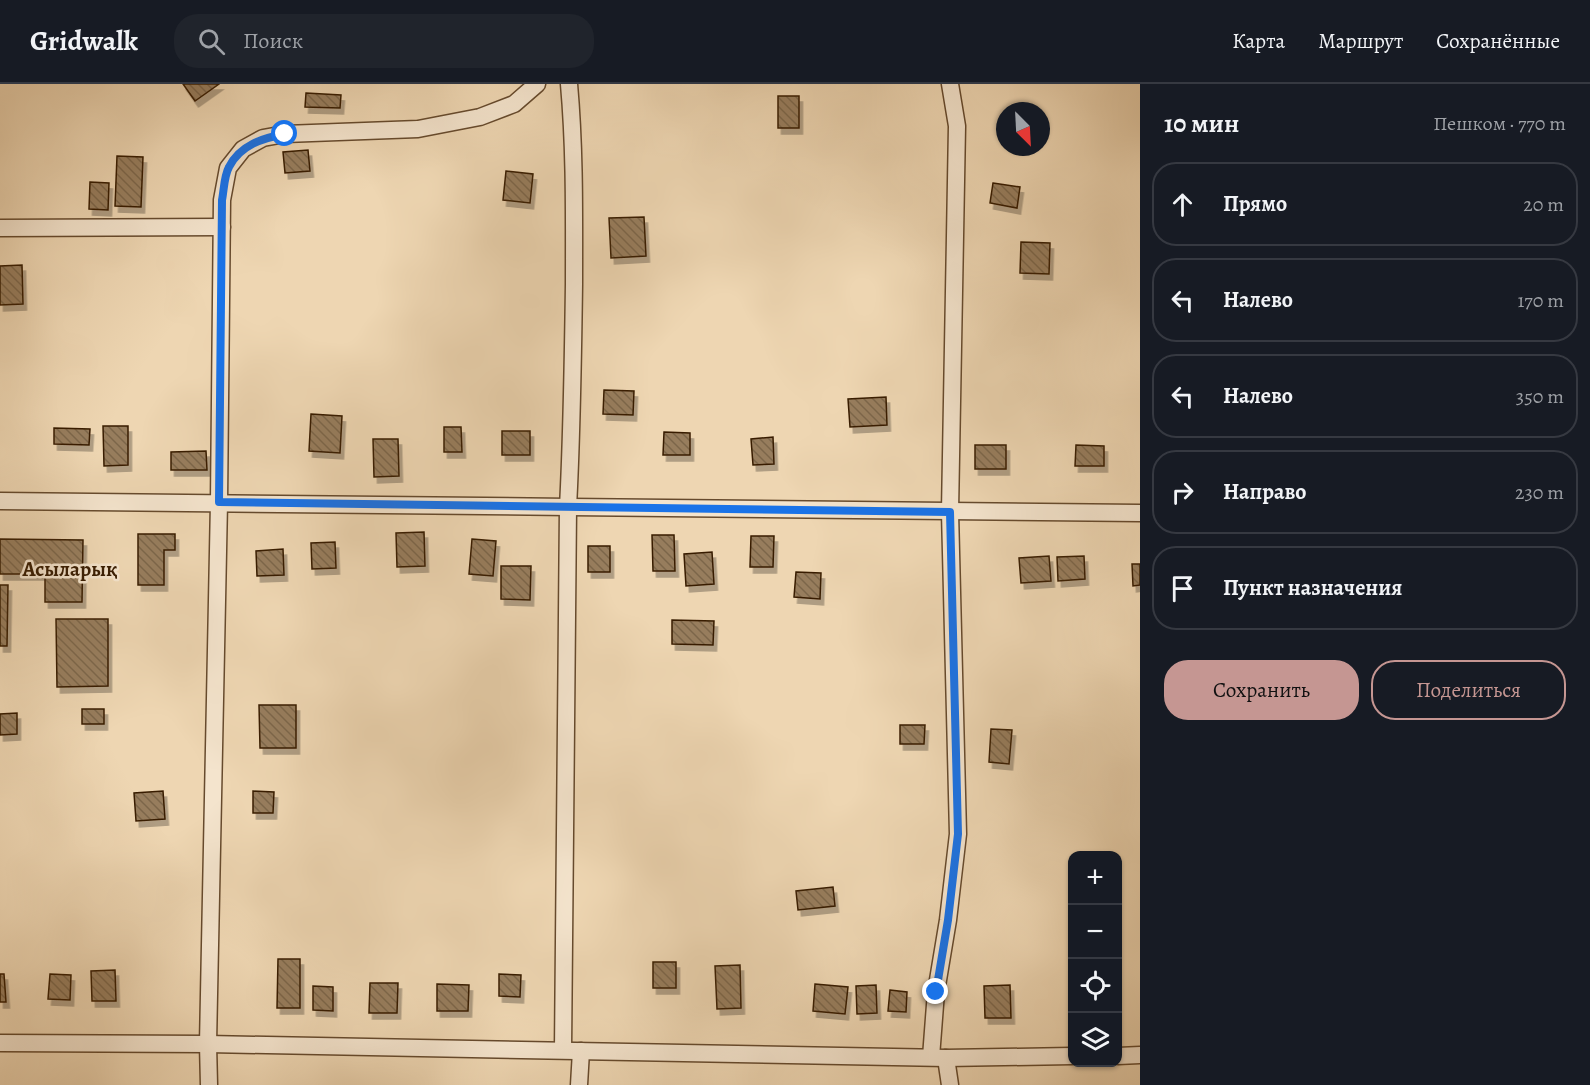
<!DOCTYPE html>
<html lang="ru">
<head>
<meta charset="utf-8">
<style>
  :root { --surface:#171b24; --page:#20242c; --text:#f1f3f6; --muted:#9ea1a6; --line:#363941; --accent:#c59692 }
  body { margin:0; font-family:Alegreya,serif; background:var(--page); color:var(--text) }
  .controls { position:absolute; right:18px; bottom:18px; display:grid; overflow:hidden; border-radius:12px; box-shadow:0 2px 4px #0004 }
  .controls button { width:54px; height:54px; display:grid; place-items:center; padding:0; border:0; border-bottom:2px solid var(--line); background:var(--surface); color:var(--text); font:30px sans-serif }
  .compass { position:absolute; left:996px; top:18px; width:54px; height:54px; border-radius:50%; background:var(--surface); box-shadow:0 2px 4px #0004; rotate:156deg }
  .stop { position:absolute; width:18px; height:18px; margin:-14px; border:4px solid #1a73e8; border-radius:50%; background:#fff }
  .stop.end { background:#1a73e8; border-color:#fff; box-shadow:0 2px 6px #0008 }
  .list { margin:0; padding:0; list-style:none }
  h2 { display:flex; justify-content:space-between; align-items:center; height:78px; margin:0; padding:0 24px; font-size:26px }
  h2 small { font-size:20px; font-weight:400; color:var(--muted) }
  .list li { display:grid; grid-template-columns:39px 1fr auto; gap:18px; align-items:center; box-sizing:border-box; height:84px; margin:0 12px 12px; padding:0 12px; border:2px solid var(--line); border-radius:24px }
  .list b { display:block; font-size:22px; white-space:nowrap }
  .list em { font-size:20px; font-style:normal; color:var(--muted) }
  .actions { display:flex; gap:12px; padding:18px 24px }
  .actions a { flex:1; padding:14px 0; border:2px solid var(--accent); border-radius:24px; text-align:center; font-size:21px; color:var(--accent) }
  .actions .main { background:var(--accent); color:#111 }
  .icon { flex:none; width:33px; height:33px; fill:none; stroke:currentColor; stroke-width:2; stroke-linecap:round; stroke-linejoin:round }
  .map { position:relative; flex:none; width:1140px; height:1001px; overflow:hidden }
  header { display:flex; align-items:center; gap:36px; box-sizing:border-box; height:84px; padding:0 30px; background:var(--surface); border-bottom:2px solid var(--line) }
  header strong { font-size:28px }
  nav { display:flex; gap:33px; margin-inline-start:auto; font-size:21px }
  .search { width:420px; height:54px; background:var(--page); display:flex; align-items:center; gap:15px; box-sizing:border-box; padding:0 21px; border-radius:24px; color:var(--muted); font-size:22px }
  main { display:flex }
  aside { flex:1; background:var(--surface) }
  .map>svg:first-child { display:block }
  .building { fill:url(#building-back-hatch); stroke:#381c01; stroke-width:1.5; filter:url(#shadow) }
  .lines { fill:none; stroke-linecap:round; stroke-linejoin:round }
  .minor-casing { stroke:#664a2d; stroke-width:19 }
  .minor { stroke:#f4e4cd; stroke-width:16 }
  .route { stroke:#1a73e8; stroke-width:8 }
  .labels { text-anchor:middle; stroke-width:5; stroke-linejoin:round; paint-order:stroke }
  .quarter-label { font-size:21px; font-weight:bold; fill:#381c01; stroke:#f4e4cd }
</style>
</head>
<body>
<header>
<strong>Gridwalk</strong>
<div class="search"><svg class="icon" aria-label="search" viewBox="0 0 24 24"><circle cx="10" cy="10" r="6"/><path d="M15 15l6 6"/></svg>Поиск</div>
<nav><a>Карта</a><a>Маршрут</a><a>Сохранённые</a></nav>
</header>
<main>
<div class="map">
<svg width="1140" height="1001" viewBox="0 0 1140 1001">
  <defs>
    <pattern id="building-back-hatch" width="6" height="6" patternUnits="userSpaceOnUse" patternTransform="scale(1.5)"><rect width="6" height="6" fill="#977d5d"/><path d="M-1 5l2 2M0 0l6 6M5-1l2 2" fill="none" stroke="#7c664a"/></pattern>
    <filter id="shadow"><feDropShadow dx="3.5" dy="6" stdDeviation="0" flood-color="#0004"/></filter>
  </defs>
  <rect width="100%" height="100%" fill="#eed6b2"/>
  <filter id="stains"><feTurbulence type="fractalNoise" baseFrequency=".00333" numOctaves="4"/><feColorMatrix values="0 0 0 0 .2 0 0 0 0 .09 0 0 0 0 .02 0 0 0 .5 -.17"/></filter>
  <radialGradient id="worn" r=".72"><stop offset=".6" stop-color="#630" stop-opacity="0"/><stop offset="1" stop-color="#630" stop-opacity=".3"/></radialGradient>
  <g class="building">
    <polygon points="183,0 219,0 195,17"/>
    <polygon points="306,9 341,11 340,24 305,23"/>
    <rect x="778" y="12" width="21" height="32"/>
    <polygon points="308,66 310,87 285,89 283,68"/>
    <polygon points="117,72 143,73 141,123 115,122"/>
    <polygon points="506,87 533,90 530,119 503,116"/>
    <polygon points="90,98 109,99 108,126 89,125"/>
    <polygon points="993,99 1020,103 1017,124 990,119"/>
    <polygon points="644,133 646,172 611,174 609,134"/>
    <polygon points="1021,158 1050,159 1049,190 1020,189"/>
    <polygon points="22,181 23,220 0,221 0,182"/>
    <polygon points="604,306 634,307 633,331 603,330"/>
    <polygon points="886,313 887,341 850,343 848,315"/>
    <polygon points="311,330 342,332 340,369 309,367"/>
    <polygon points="103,342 128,342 128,381 104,382"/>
    <polygon points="444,343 461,343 462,368 444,368"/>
    <polygon points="54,344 90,345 89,361 54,360"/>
    <rect x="502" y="347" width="28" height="24"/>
    <polygon points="664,348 690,349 690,371 663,371"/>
    <polygon points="773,353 774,380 753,381 751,355"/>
    <polygon points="373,355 398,355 399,392 374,393"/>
    <rect x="975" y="361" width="31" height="24"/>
    <polygon points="1076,361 1104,362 1104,382 1075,382"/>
    <polygon points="206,367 207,386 171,386 171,368"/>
    <polygon points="424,448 425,482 397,483 396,449"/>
    <polygon points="138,450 175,450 175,466 164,466 164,501 138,501"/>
    <polygon points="652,451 674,451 675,487 653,487"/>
    <polygon points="751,452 774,452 773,483 750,483"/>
    <polygon points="0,455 83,456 82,518 45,518 45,490 0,490"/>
    <polygon points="472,455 496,457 493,492 469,490"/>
    <polygon points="335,458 336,484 312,485 311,459"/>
    <rect x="588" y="462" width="22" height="26"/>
    <polygon points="283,465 284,491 257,492 256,467"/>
    <polygon points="712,468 714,500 686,502 684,470"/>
    <polygon points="1049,472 1051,497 1021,499 1019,474"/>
    <polygon points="1084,472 1085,495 1058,497 1057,473"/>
    <polygon points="1132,480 1140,480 1140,501 1133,502"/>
    <polygon points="501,482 531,482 530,516 501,515"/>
    <polygon points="796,488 821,489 820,515 794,513"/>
    <polygon points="0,501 8,501 7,562 0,562"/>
    <polygon points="56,535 108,535 108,602 57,603"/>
    <polygon points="672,536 714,537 713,561 672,560"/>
    <polygon points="259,621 296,621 296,664 260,664"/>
    <rect x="82" y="625" width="22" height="15"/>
    <polygon points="17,629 17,650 0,651 0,630"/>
    <polygon points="900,641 925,641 924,660 900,660"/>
    <polygon points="991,645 1012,646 1009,680 989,678"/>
    <polygon points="163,707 165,735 136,737 134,709"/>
    <polygon points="253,707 274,708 273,729 253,729"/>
    <polygon points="833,803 835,822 798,826 796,807"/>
    <polygon points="278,875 300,875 300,924 277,924"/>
    <rect x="653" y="878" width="23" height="26"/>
    <polygon points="740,881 741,924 717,925 715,882"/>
    <polygon points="115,886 116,917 92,917 91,887"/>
    <polygon points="0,890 4,890 6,918 0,918"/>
    <polygon points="50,890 71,891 70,916 48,915"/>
    <polygon points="499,890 521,891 520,913 499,912"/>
    <polygon points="370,899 398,899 397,929 369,929"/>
    <polygon points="437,900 469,901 468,927 437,927"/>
    <polygon points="815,900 848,903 845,930 813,927"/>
    <polygon points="876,901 877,929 857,930 856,902"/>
    <polygon points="1010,901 1011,934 985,934 984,902"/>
    <polygon points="313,902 333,903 333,927 313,926"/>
    <polygon points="890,906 907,908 906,928 888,927"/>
  </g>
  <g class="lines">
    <defs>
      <g id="minor">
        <polyline points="0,144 222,143"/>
        <path d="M0,417C380,419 760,427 1140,429"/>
        <polyline points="0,959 208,960 946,974 1072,972"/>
        <path d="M563,966L568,423C572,349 573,274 574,200C574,133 575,67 569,0"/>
        <polyline points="1118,972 1140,971"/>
        <polyline points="931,973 936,908 948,836 958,750 950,428 957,42 950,0"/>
        <polyline points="946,974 950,1001"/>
        <polyline points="209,1001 208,960 219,418 222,116 228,84 243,65 263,54 285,50 418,45 480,33 514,20 537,0"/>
        <polyline points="579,1001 581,967"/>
      </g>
    </defs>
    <use href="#minor" class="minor-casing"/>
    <use href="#minor" class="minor"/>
  </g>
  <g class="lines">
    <path class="route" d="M285,50C263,54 240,61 229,83C224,92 224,106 222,116L219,418L950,428L958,750L948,836L936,908"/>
  </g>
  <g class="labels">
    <g class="quarter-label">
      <text x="70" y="492">Асыларық</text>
    </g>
  </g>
  <rect width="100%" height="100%" filter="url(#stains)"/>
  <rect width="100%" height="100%" fill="url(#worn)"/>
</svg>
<div class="controls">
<button>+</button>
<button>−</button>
<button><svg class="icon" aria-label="locate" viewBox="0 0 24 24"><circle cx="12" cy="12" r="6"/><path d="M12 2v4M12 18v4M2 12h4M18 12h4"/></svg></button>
<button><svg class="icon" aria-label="layers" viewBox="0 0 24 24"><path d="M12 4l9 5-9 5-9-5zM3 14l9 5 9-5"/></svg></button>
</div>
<svg class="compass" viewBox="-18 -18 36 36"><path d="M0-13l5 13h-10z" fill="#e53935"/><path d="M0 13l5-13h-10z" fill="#9ea1a6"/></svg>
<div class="stop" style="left:285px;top:50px"></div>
<div class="stop end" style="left:936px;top:908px"></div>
</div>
<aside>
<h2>10 мин<small>Пешком · 770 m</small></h2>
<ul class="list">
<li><svg class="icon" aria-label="ahead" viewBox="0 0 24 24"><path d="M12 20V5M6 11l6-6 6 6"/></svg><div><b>Прямо</b></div><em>20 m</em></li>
<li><svg class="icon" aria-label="left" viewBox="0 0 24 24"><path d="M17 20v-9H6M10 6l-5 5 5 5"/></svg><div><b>Налево</b></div><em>170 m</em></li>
<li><svg class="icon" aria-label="left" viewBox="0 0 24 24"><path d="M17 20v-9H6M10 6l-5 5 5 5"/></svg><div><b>Налево</b></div><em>350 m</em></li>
<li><svg class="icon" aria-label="right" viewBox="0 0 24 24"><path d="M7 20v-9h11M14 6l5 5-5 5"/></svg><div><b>Направо</b></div><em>230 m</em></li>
<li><svg class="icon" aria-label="arrive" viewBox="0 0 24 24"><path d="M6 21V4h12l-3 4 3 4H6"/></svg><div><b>Пункт назначения</b></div></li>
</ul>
<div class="actions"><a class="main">Сохранить</a><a>Поделиться</a></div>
</aside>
</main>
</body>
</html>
